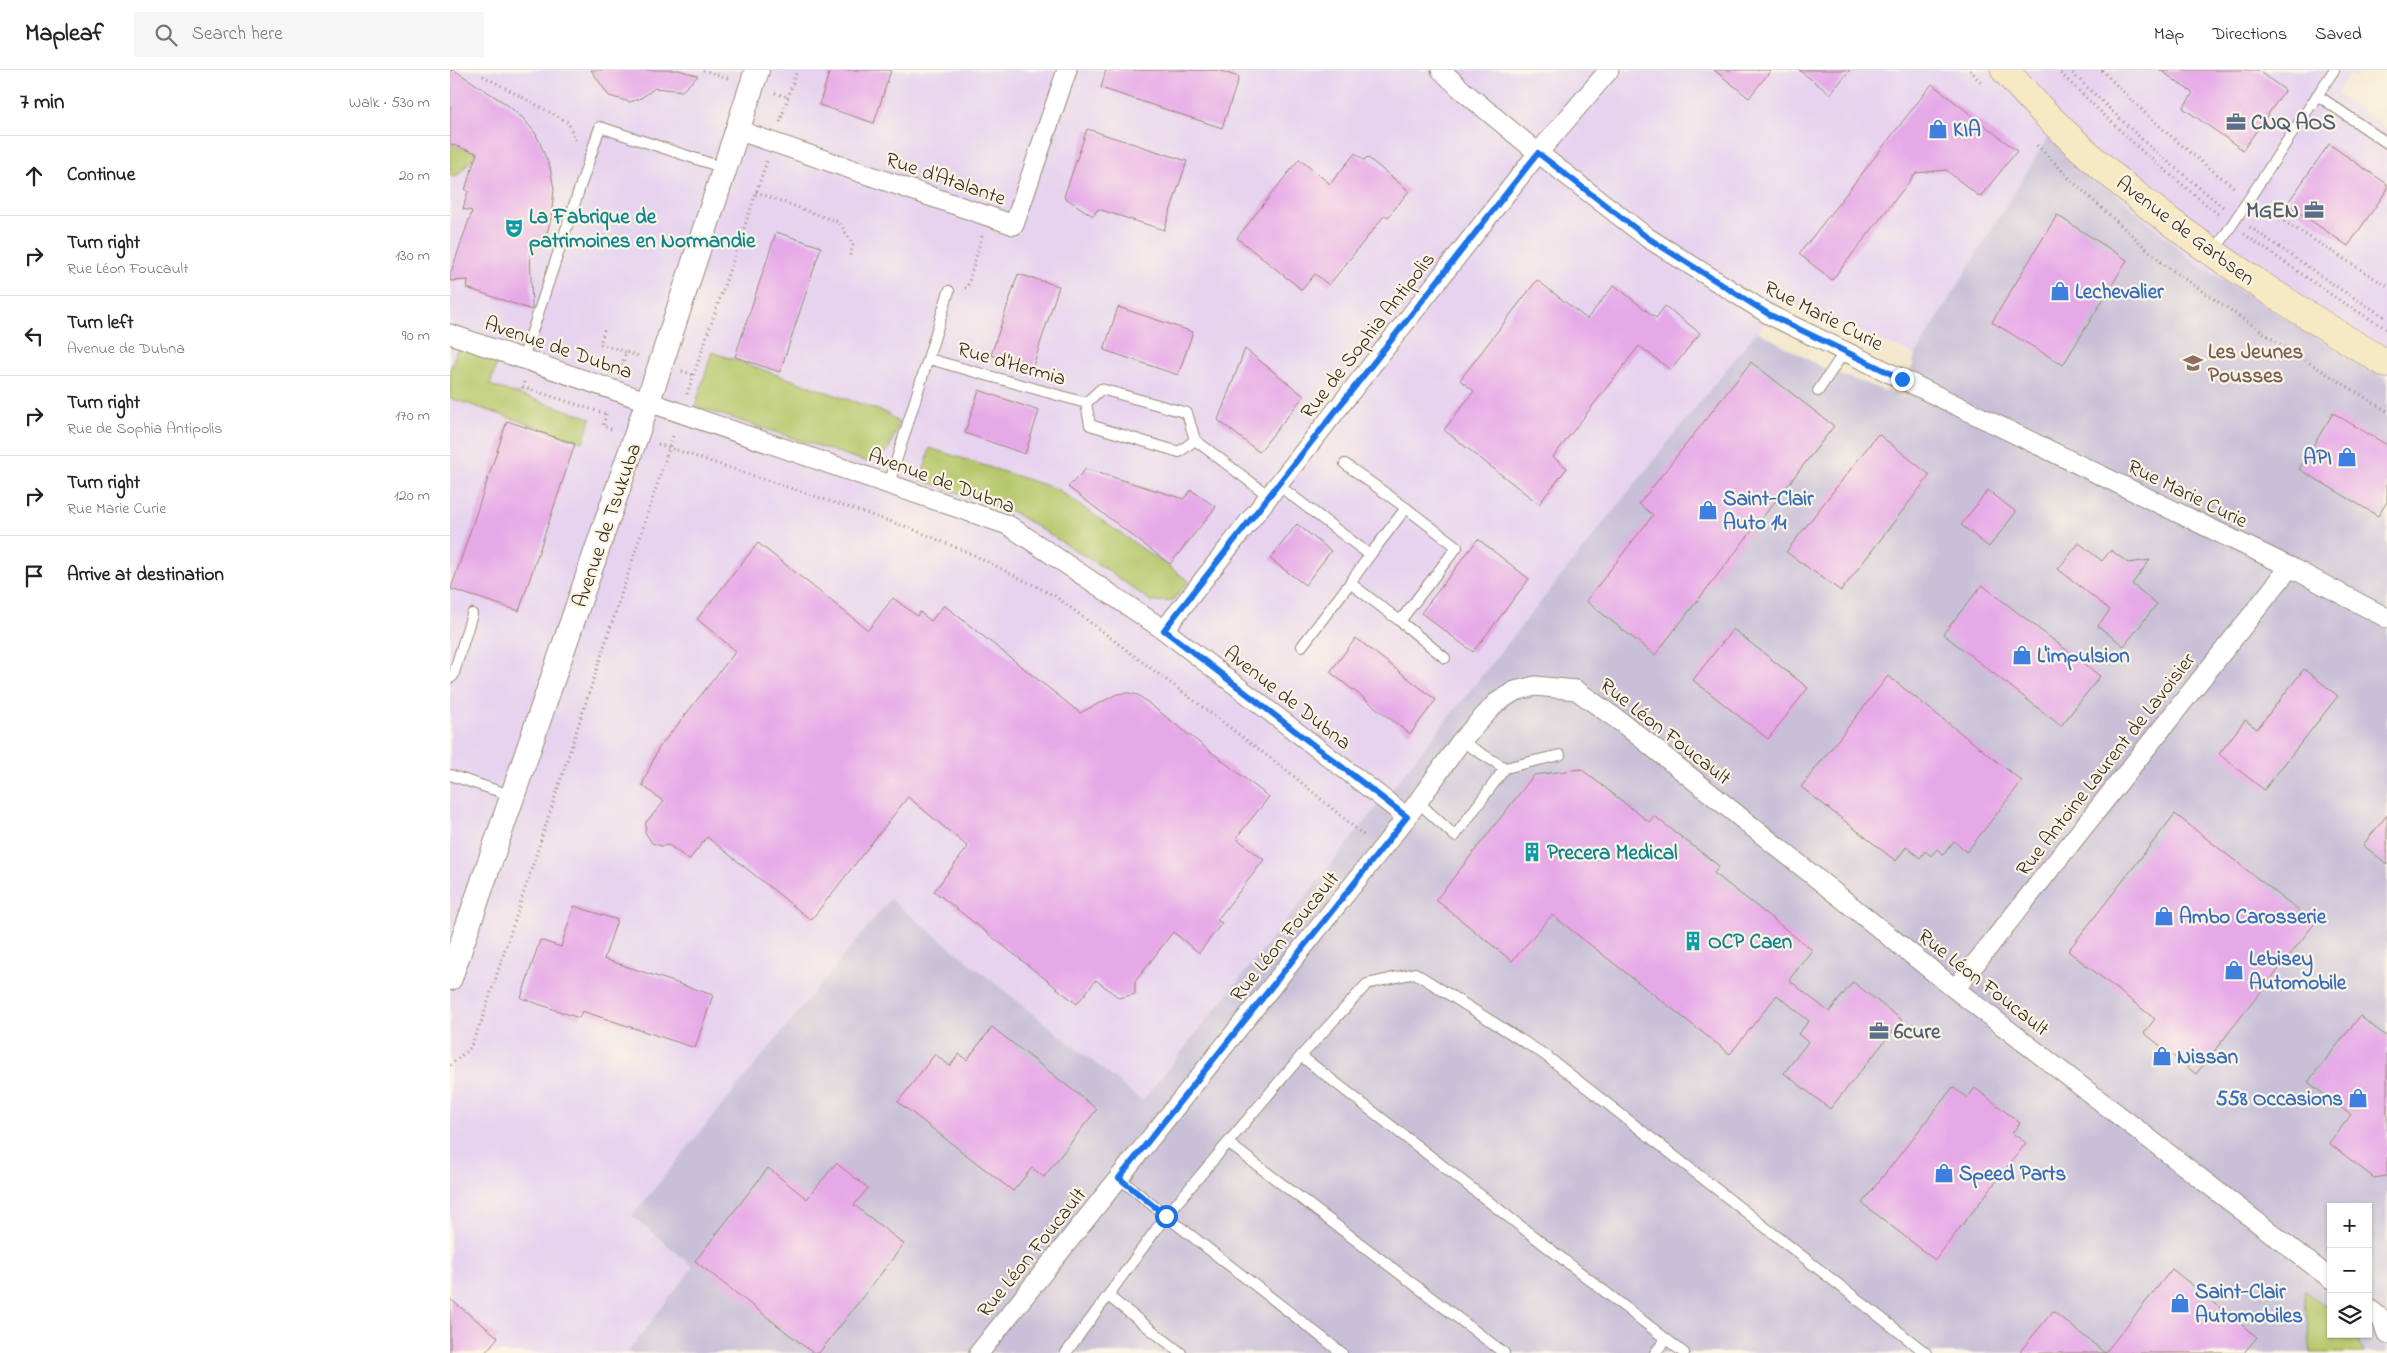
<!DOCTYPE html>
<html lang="en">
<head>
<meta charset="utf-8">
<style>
  :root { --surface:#fff; --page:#f6f6f6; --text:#222; --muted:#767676; --line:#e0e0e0 }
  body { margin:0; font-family:"Indie Flower",sans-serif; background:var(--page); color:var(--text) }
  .controls { position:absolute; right:15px; bottom:15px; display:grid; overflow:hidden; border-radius:0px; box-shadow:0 1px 4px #0004 }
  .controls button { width:45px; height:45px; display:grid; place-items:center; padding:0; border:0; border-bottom:1px solid var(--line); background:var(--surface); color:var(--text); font:25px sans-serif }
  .stop { position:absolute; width:15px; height:15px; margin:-11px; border:4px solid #1a73e8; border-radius:50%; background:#fff }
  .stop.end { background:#1a73e8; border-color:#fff; box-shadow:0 1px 5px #0008 }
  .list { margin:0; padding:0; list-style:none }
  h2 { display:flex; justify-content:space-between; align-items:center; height:65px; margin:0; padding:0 20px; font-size:21px }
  h2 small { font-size:16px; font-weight:400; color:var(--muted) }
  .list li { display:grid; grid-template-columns:32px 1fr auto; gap:15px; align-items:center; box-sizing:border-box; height:80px; padding:0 20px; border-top:1px solid var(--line) }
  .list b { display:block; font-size:19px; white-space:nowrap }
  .list p { margin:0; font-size:16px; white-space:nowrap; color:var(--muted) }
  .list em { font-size:16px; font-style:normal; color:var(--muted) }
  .icon { flex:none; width:28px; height:28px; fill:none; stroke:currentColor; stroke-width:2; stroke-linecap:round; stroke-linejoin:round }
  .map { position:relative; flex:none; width:1937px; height:1283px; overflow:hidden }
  header { display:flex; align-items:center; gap:30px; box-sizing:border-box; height:70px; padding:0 25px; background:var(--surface); border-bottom:1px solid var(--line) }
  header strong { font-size:24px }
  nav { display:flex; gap:28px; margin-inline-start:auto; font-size:18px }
  .search { width:350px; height:45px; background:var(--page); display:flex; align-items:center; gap:12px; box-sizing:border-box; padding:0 18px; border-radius:0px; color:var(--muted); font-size:19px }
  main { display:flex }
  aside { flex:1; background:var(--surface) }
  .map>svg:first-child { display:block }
  .built { fill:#e6d3f0 }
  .industrial { fill:#c8c0d8; fill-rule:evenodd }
  .green { fill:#b5c76b; stroke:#787844 }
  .building { fill:#e6a9e8 }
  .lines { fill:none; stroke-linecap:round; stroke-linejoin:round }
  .service-casing { stroke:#988875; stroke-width:12 }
  .minor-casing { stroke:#988875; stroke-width:21 }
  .tertiary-casing { stroke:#988875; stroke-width:26 }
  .secondary-casing { stroke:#988875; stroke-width:29 }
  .path { stroke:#988875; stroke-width:3; stroke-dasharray:1 4; stroke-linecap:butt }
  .service { stroke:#fff; stroke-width:10 }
  .minor { stroke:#fff; stroke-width:19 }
  .tertiary { stroke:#fff; stroke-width:24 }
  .secondary { stroke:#f7e9c3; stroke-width:28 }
  .route { stroke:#1a73e8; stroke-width:6 }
  .labels { text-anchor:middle; stroke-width:4.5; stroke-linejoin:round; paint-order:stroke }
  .service-label { font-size:21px; font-weight:bold; fill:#4e5e75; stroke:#fcf5e5; text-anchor:start }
  .shop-label { font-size:21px; font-weight:bold; fill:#366cbe; stroke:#fcf5e5; text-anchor:start }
  .street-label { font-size:21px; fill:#3b2a1e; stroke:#fcf5e5 }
  .culture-label { font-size:21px; font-weight:bold; fill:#0d838f; stroke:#fcf5e5; text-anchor:start }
  .education-label { font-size:21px; font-weight:bold; fill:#785e54; stroke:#fcf5e5; text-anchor:start }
</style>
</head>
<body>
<header>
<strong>Mapleaf</strong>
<div class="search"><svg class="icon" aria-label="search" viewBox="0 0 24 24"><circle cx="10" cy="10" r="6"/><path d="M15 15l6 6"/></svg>Search here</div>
<nav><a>Map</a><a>Directions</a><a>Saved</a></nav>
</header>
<main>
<aside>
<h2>7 min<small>Walk · 530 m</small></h2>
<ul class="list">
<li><svg class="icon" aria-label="ahead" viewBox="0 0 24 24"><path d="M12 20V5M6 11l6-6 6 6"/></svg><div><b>Continue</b></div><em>20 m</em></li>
<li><svg class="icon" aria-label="right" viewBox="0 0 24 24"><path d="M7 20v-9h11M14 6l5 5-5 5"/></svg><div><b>Turn right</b><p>Rue Léon Foucault</p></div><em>130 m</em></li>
<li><svg class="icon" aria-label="left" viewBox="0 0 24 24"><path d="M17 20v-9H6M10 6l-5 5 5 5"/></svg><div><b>Turn left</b><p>Avenue de Dubna</p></div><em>90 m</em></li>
<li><svg class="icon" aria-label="right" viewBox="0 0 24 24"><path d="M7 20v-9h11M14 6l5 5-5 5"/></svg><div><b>Turn right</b><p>Rue de Sophia Antipolis</p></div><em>170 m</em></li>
<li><svg class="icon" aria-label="right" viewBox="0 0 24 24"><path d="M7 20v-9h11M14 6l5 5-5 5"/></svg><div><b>Turn right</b><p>Rue Marie Curie</p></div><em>120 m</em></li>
<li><svg class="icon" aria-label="arrive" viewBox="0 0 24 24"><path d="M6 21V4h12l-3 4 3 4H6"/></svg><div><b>Arrive at destination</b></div></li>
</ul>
</aside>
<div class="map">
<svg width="1937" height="1283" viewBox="0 0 1937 1283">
  <rect width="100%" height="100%" fill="#fcf5e5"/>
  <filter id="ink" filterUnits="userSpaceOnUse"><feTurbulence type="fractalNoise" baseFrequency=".02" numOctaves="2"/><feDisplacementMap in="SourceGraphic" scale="10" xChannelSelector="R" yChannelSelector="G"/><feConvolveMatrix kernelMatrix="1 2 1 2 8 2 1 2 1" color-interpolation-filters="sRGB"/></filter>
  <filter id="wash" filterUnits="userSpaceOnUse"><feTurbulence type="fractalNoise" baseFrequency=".0096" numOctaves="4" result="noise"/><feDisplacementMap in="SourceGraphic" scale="20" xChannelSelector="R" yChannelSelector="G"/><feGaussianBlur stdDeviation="1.12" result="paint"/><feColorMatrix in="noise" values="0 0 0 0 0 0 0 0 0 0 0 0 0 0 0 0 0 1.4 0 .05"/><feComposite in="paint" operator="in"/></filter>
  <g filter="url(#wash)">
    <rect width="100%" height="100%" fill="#f4e7cc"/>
    <polygon class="built" points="0,0 1911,0 1906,9 1899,4 1887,24 1937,59 1937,310 1743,192 1599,65 1465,285 1333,230 692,1031 440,829 182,1147 243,1197 177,1283 0,1283"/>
    <path class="industrial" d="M1599,65L1743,192L1937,310V1283H177L243,1197L182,1146L440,829L692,1031L1307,261L1375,299L1454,328L1465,285ZM1881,1137H1918V1264H1881Z"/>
    <g class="green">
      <polygon points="0,74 27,83 6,107 0,106"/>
      <polygon points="8,277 48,290 40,315 141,348 133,372 0,328 0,300"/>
      <polygon points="262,282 437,343 449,353 438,381 417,392 245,336"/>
      <polygon points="480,378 607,419 739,511 722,531 702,532 659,501 563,442 471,410"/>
      <polygon points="1854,1221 1881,1240 1881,1264 1905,1264 1914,1283 1861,1283"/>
    </g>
    <g id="blocks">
      <g class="building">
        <polygon points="0,0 4,0 56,34 73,48 86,64 100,97 104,119 101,149 93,177 80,177 82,240 17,218 18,210 0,211 0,205 22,141 13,139 18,121 15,120 27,83 0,74"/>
        <polygon points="141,0 229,0 248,6 232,21 205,18 191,28 180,32 159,26"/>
        <polygon points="380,0 441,0 424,53 369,35"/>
        <polygon points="656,0 767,0 789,7 772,58 651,18"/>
        <polygon points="1264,0 1321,0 1299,28"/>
        <polygon points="1349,0 1400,0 1380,24"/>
        <polygon points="1710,0 1807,0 1835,20 1793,80 1733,38 1743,23"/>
        <polygon points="1482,14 1567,81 1530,127 1496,100 1466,103 1382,210 1349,184"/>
        <polygon points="637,59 737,91 714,160 648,139 643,146 614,127"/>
        <polygon points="1879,74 1937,114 1937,120 1898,176 1837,134"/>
        <polygon points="905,83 914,90 917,87 959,121 938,147 935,145 879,215 865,204 852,220 787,168 849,89 880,114"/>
        <polygon points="1607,145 1677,190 1613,295 1542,252"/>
        <polygon points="326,162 371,177 330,302 285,287"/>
        <polygon points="568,204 609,216 582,299 541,285"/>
        <polygon points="1087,210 1137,249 1164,215 1206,248 1215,236 1250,263 1221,300 1189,276 1103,387 1117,398 1089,434 994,360 1024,321 1010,310"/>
        <polygon points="668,237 743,262 728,305 654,280"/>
        <polygon points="795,279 854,326 809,382 768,350"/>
        <polygon points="1301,292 1384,356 1205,585 1136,531 1203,445 1189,434"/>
        <polygon points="529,320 589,341 575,384 515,363"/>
        <polygon points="1883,343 1937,375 1937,432 1928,446 1849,399"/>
        <polygon points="57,351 125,374 69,541 1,519"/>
        <polygon points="1428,364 1480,405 1391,521 1336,482"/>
        <polygon points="636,399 734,429 741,420 766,437 720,494 618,417"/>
        <polygon points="1538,420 1566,442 1539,477 1511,455"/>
        <polygon points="847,454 881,481 855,515 820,489"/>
        <polygon points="1028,469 1079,509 1023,582 971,543"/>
        <polygon points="308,473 418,560 443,528 467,546 470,542 481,551 494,535 630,643 667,624 679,623 688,625 819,727 786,768 814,790 767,850 772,853 749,883 723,862 685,912 685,924 669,928 646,910 627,934 484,821 518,777 458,727 361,850 257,767 239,790 219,775 211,776 202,773 195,762 196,752 214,732 192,715 208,679 286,581 247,549"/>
        <polygon points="1629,473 1652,491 1661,480 1678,493 1700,490 1682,514 1707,534 1674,576 1648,556 1660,540 1608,499"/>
        <polygon points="1532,515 1650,606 1611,656 1493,564"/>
        <polygon points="1283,559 1358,618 1318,669 1243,610"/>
        <polygon points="906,568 986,630 960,664 880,602"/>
        <polygon points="1854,599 1888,626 1814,720 1769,684 1795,650 1807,659"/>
        <polygon points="1438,606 1572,711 1517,782 1504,771 1493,785 1487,779 1481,786 1475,781 1470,788 1456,777 1446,791 1351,717"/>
        <polygon points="1131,699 1199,752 1204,746 1269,796 1264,803 1362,880 1339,910 1379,942 1403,912 1452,950 1380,1039 1334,1003 1358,972 1348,964 1359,951 1327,925 1280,984 1102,845 1062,891 986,830 1084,705"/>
        <polygon points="1725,744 1865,853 1746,1004 1694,963 1705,949 1618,881"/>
        <polygon points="1937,745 1937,794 1913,775"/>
        <polygon points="124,836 167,850 154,889 263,925 245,978 132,941 129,948 71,928 90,870 111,877"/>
        <polygon points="1910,946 1937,967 1937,1106 1924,1108 1879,1073 1901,1045 1858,1012"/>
        <polygon points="542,957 647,1039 594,1107 582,1098 563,1121 448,1032 485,984 500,996 509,984 517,990"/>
        <polygon points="1503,1017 1517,1028 1525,1018 1570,1053 1562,1063 1576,1073 1485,1190 1412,1133"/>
        <polygon points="386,1093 418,1118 404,1135 454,1174 369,1283 363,1283 245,1191 318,1098 357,1129"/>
        <polygon points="1722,1199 1807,1267 1794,1283 1569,1283 1603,1241 1655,1283"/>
        <polygon points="0,1229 48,1267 35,1283 0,1283"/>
      </g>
    </g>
  </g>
  <g filter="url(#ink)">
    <use href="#blocks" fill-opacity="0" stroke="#988875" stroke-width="1"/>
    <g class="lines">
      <defs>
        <g id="service">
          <polyline points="1867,25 1937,73"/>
          <polyline points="1764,182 1884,0"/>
          <polyline points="73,289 150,57 274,98"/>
          <polyline points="479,289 636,333 640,355 729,382 745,370 819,426"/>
          <polyline points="1368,321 1395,281"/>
          <polyline points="636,333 651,319 737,343 745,370"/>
          <polyline points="895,394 956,438"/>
          <polyline points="439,414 499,221"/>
          <polyline points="828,415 920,485 956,438 1007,477 950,551 900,513 852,576"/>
          <polyline points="900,513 920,485"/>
          <polyline points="950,551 995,588"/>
          <polyline points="0,608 3,606 22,544"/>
          <polyline points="1011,671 1055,698 1110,685"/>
          <polyline points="0,705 63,726"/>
          <polyline points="968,732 1005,766 1055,698"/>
          <polyline points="851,986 1234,1283"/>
          <polyline points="778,1073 1054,1283"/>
          <polyline points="669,1108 716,1146 851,986 917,914 965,903 1095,985 1476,1283"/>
          <polyline points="658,1226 731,1283"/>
          <polyline points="616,1283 716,1146 892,1283"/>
          <polyline points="1205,1283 1216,1269"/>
        </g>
        <g id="minor">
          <polyline points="991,0 1012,20 1088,83 1198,168 1320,245 1840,497 1937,548"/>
          <polyline points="287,60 564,155 617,0"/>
          <polyline points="0,264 558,455 714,560 957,747"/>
          <polyline points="714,560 1088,83 1159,0"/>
          <polyline points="1505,919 1840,497"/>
          <polyline points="1918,1238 1931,1248 1937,1264"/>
          <polyline points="529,1283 957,747 1011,671 1046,633 1065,621 1085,616 1126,620 1175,655 1505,919 1881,1209"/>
        </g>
        <polyline id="tertiary" points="0,908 211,293 307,0"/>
        <path id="secondary" d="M1555,0C1660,123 1800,211 1937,294"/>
      </defs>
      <use href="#service" class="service-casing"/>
      <use href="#minor" class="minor-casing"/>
      <use href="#tertiary" class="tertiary-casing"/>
      <use href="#secondary" class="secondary-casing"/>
      <g class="path">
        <polyline points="253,0 281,9"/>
        <polyline points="1520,0 1531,13"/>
        <polyline points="1607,0 1694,83 1769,145"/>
        <polyline points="1619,0 1700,77 1773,137"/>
        <path d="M1652,0C1693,44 1738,82 1785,118"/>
        <polyline points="33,6 118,52 126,72"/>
        <polyline points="325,23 338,27"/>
        <polyline points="330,52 347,0"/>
        <polyline points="1587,75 1624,113 1716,196 1840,281 1937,341"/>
        <polyline points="306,122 390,153 403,175 399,189"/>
        <polyline points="1813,138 1937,216"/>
        <polyline points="1800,157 1890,219 1937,248"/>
        <polyline points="1794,164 1892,232 1937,259"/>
        <polyline points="515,218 517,218 532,166"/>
        <polyline points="154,260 150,274 176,282"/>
        <polyline points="170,300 176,282 188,286"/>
        <polyline points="232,301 243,305"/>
        <polyline points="74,312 73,317 156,344"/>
        <polyline points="237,324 317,91"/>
        <polyline points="156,344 153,356 164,360"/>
        <polyline points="208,374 460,458 524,485 605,526 840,703 916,767"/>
        <polyline points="0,995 20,978 32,950 224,363"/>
      </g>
      <use href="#service" class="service"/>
      <use href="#minor" class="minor"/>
      <use href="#tertiary" class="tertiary"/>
      <use href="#secondary" class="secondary"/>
    </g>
  </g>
  <g class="lines" filter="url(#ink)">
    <polyline class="route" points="716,1146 669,1108 957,747 714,560 1088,83 1198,168 1320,245 1452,309"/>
  </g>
  <defs>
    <symbol id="office-bare" viewBox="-9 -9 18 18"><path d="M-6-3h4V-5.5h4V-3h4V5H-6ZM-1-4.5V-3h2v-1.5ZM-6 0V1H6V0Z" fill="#5c6f8a" stroke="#fcf5e5" stroke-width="2.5" paint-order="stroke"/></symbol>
    <symbol id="shop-bare" viewBox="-9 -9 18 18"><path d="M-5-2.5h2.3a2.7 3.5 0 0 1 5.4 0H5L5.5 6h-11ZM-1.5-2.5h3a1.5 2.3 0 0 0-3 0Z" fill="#3f7fe0" stroke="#fcf5e5" stroke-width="2.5" paint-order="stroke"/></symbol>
    <symbol id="theatre-bare" viewBox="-9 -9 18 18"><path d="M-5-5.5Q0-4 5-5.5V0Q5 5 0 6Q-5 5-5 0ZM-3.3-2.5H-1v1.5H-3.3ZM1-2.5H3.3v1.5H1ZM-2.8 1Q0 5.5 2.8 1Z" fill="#0f9aa8" stroke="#fcf5e5" stroke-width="2.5" paint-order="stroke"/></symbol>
    <symbol id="school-bare" viewBox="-9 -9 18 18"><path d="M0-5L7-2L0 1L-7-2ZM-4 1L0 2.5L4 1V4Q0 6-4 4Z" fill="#8d6e63" stroke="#fcf5e5" stroke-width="2.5" paint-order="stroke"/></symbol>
    <symbol id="building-bare" viewBox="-9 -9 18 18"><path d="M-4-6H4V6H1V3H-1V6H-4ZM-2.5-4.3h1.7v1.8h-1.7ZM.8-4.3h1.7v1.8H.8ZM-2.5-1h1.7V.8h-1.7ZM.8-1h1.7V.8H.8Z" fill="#0f9aa8" stroke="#fcf5e5" stroke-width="2.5" paint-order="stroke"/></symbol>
  </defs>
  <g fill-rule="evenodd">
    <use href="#office-bare" x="1772" y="38" width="28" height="28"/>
    <use href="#shop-bare" x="1474" y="45" width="28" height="28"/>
    <use href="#office-bare" x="1850" y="126" width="28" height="28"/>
    <use href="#theatre-bare" x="50" y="144" width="28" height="28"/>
    <use href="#shop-bare" x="1596" y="207" width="28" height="28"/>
    <use href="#school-bare" x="1729" y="279" width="28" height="28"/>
    <use href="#shop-bare" x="1883" y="373" width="28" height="28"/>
    <use href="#shop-bare" x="1244" y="426" width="28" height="28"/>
    <use href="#shop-bare" x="1558" y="571" width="28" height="28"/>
    <use href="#building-bare" x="1068" y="768" width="28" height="28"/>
    <use href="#shop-bare" x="1700" y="832" width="28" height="28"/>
    <use href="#building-bare" x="1229" y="857" width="28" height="28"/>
    <use href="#shop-bare" x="1770" y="886" width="28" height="28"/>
    <use href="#office-bare" x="1415" y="947" width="28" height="28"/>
    <use href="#shop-bare" x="1698" y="972" width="28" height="28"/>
    <use href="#shop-bare" x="1894" y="1014" width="28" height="28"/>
    <use href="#shop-bare" x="1480" y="1089" width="28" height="28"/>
    <use href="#shop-bare" x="1716" y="1219" width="28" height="28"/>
  </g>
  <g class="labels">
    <g class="service-label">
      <text x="1801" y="59">CNQ AOS</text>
      <text x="1849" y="147" text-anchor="end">MGEN</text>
      <text x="1444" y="968">6cure</text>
    </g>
    <g class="shop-label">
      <text x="1503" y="66">KIA</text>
      <text x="1625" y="228">Lechevalier</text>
      <text x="1882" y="394" text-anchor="end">API</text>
      <text x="1273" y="435">Saint-Clair<tspan x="1273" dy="24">Auto 14</tspan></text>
      <text x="1587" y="592">L'impulsion</text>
      <text x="1729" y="853">Ambo Carosserie</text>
      <text x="1799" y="895">Lebisey<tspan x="1799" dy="24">Automobile</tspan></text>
      <text x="1727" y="993">Nissan</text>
      <text x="1893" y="1035" text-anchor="end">558 Occasions</text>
      <text x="1509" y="1110">Speed Parts</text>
      <text x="1745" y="1228">Saint-Clair<tspan x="1745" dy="24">Automobiles</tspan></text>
    </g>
    <g class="street-label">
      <text transform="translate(496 108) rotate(19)" y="7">Rue d'Atalante</text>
      <text transform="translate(1736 160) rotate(37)" y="7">Avenue de Garbsen</text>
      <text transform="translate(1374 245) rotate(27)" y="7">Rue Marie Curie</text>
      <text transform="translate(917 265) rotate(-52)" y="7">Rue de Sophia Antipolis</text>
      <text transform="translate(109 277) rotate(19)" y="7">Avenue de Dubna</text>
      <text transform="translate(562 293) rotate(16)" y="7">Rue d'Hermia</text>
      <text transform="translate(492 410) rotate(20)" y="7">Avenue de Dubna</text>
      <text transform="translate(1738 423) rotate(26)" y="7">Rue Marie Curie</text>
      <text transform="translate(156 455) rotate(-71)" y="7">Avenue de Tsukuba</text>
      <text transform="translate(838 627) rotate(38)" y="7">Avenue de Dubna</text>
      <text transform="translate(1216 661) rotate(38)" y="7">Rue Léon Foucault</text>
      <text transform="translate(1655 694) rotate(-52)" y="7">Rue Antoine Laurent de Lavoisier</text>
      <text transform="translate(834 866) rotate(-51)" y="7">Rue Léon Foucault</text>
      <text transform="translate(1534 912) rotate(38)" y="7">Rue Léon Foucault</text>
      <text transform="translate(581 1182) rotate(-51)" y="7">Rue Léon Foucault</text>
    </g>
    <g class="culture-label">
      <text x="79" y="153">La Fabrique de<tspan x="79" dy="24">patrimoines en Normandie</tspan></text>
      <text x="1097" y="789">Precera Medical</text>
      <text x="1258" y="878">OCP Caen</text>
    </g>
    <g class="education-label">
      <text x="1758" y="288">Les Jeunes<tspan x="1758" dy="24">Pousses</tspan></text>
    </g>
  </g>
</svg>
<div class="controls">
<button>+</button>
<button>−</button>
<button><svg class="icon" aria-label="layers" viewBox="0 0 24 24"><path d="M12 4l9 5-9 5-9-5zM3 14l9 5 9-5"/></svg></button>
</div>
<div class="stop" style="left:716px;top:1146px"></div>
<div class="stop end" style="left:1452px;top:309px"></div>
</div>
</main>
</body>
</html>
